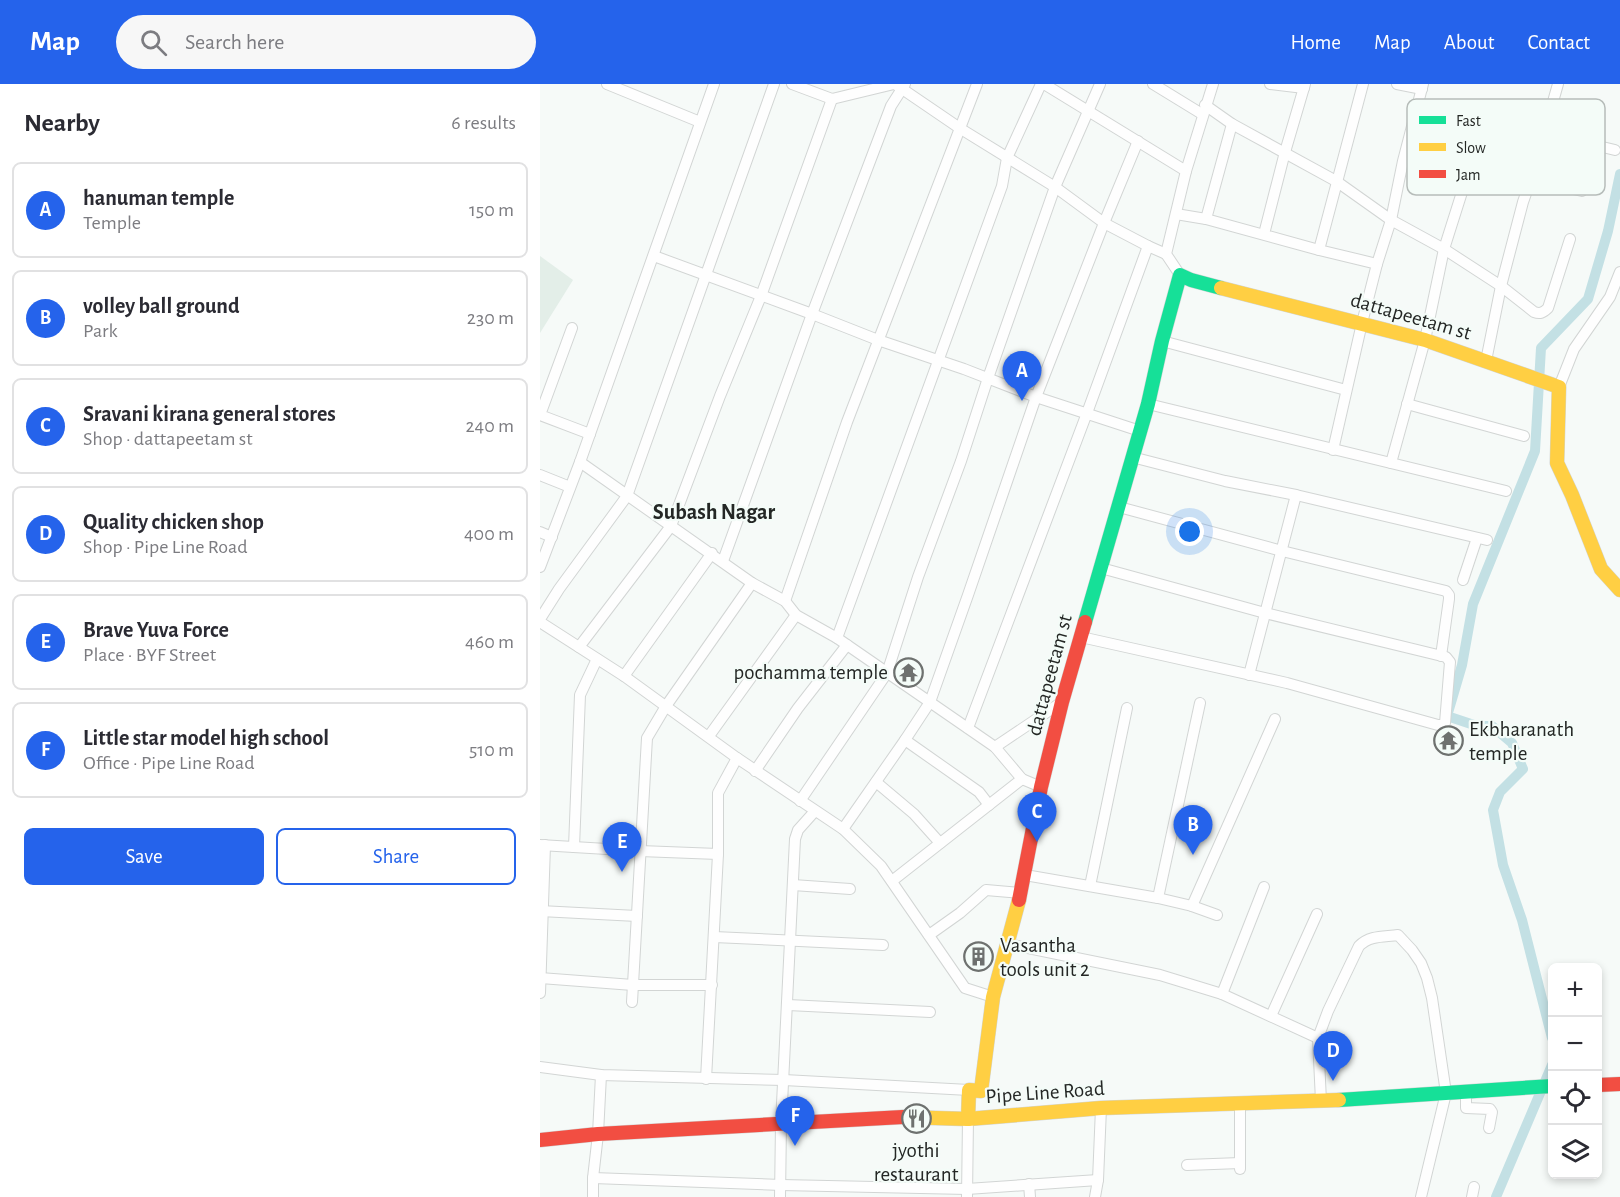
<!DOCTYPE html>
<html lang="en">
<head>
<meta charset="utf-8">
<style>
  :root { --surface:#fff; --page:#f7f7f7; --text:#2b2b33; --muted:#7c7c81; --line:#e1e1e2; --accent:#2563eb }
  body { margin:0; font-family:"Alegreya Sans",sans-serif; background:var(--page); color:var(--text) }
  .controls { position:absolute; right:18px; bottom:18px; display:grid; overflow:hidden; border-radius:9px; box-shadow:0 3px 9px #0003 }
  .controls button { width:54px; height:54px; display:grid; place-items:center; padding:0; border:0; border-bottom:2px solid var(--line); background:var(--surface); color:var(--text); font:30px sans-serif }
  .you { position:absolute; left:650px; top:448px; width:21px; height:21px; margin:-15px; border:4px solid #fff; border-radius:50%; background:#1a73e8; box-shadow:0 0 0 9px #1a73e833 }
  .badge { display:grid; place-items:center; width:39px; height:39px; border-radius:50%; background:var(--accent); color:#fff; font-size:20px; font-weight:700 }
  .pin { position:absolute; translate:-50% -50px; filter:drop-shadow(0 2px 3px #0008) }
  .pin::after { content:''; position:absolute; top:32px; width:21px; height:18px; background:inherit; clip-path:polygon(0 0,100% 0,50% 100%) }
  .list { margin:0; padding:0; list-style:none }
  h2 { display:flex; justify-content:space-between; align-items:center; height:78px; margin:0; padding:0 24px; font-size:26px }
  h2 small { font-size:20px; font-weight:400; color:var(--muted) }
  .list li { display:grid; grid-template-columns:39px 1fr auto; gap:18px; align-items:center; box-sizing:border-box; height:96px; margin:0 12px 12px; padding:0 12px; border:2px solid var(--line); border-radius:9px }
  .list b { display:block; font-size:22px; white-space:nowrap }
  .list p { margin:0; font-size:20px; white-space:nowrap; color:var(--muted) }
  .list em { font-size:20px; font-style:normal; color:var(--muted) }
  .actions { display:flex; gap:12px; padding:18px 24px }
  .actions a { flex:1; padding:14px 0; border:2px solid var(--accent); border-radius:9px; text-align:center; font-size:21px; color:var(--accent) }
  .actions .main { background:var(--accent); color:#fff }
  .icon { flex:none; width:33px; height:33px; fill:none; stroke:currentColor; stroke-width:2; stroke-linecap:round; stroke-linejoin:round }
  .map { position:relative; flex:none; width:1080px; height:1113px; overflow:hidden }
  header { display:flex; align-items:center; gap:36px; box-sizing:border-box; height:84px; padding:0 30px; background:var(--accent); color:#fff }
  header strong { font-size:28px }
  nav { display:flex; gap:33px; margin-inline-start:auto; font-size:21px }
  .search { width:420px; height:54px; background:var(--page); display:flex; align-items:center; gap:15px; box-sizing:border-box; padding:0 21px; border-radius:33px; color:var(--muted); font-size:22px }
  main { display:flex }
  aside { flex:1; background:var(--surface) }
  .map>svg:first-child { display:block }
  .built { fill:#e3eee8 }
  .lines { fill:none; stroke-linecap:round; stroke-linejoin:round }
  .canal { stroke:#c3e0e4; stroke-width:10 }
  .street-casing { stroke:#d2d5d4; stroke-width:12 }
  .fast-casing { stroke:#d2d5d4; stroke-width:15 }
  .slow-casing { stroke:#d2d5d4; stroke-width:15 }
  .jam-casing { stroke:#d2d5d4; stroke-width:15 }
  .street { stroke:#fefefe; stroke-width:10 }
  .fast { stroke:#16e098; stroke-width:14 }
  .slow { stroke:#ffcf43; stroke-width:14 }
  .jam { stroke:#f24e42; stroke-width:14 }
  .labels { text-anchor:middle; stroke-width:4.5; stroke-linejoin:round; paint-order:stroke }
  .street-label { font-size:21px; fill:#242725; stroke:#f4fcf8 }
  .poi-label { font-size:21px; fill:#242725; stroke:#f4fcf8; text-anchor:start }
  .neighbourhood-label { font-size:22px; font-weight:bold; fill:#242725; stroke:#f4fcf8 }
  .key { fill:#f4fcf8; stroke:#b6bcb9; stroke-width:1.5 }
  .key-label { font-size:16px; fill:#242725 }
</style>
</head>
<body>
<header>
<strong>Map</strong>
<div class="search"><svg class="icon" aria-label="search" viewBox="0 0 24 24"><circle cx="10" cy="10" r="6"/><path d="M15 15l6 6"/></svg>Search here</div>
<nav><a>Home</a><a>Map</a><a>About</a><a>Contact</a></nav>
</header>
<main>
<aside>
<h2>Nearby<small>6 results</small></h2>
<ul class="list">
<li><span class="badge">A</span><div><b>hanuman temple</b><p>Temple</p></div><em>150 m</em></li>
<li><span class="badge">B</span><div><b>volley ball ground</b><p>Park</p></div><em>230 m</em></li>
<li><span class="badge">C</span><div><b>Sravani kirana general stores</b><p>Shop · dattapeetam st</p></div><em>240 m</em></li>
<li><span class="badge">D</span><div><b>Quality chicken shop</b><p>Shop · Pipe Line Road</p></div><em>400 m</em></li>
<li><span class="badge">E</span><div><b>Brave Yuva Force</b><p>Place · BYF Street</p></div><em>460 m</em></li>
<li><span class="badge">F</span><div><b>Little star model high school</b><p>Office · Pipe Line Road</p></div><em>510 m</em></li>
</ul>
<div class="actions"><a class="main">Save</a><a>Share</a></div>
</aside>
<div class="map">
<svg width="1080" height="1113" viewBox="0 0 1080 1113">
  <rect width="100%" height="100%" fill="#f6faf8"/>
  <polygon class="built" points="0,172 33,196 0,249"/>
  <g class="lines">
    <g class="canal">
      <polyline points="1012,954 982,836 963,781 953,726 960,708 983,685 972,659 952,642 937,642 907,632 922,581 933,520 995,367 1001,264 1048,215 1068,147 1080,90"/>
      <polyline points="956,1113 1012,981"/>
    </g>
    <defs>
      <g id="street">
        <polyline points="67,0 160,38"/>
        <polyline points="252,0 292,15 354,0"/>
        <polyline points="355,0 421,45 515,103 564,139 608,162 626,170"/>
        <polyline points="504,0 646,87"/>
        <polyline points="613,0 662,30"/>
        <polyline points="730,0 764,4"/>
        <polyline points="857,0 882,5"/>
        <path d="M665,21L692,40L796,97L851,136L904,165L961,202L994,228C1000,230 1003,229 1008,224L1030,155"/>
        <polyline points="943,21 1007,40"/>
        <polyline points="1004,49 1075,66"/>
        <polyline points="943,90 960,26"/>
        <polyline points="991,95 1042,107"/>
        <polyline points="636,130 666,135 779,166 837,180"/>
        <polyline points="666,135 692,40"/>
        <polyline points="724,150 745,68 765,0"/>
        <polyline points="779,166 823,0"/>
        <polyline points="114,172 272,230 338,256 424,285 496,313 600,347"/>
        <polyline points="640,191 626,170 646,87 673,0"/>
        <polyline points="32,244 0,331 50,350"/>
        <polyline points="622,257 806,306"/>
        <polyline points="946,277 961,202 983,118 991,95 1018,0"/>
        <polyline points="1019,303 1034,265 1070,213 1080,188"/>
        <polyline points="608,320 966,407"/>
        <polyline points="867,320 984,352"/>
        <polyline points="793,366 822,239 837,180 851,136 863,77 883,0"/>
        <polyline points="592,373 685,397 756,411 947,456"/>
        <polyline points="40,378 212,499 245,517 256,531 297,554 455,663 482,695 501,703"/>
        <polyline points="851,379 885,256 904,165 923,105"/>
        <polyline points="0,391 30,403"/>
        <polyline points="579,423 742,467 906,507 909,511 909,515 901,572"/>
        <polyline points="0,448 12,453"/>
        <polyline points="183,477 272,230 351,22 365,0"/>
        <polyline points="0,483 40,378 174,0"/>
        <polyline points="923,496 937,454"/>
        <polyline points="245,517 307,338 437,0"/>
        <polyline points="0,535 19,505 87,412 234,0"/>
        <polyline points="0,538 84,592 197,674 303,745 341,782 425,904 453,913"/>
        <polyline points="541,553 747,599 898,641 902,641 905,639 910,578 906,573 725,529 561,484"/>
        <polyline points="297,554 462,102 467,74 501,0"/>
        <polyline points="39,563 131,442 180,312 221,212 292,15"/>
        <polyline points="709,591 756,411"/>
        <polyline points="84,592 172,469"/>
        <polyline points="428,644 547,329 608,162"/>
        <polyline points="169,652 256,531"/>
        <polyline points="365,656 439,708 449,721"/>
        <polyline points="455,663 522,618"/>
        <polyline points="215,687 258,624 307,561"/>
        <polyline points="336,698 374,730 400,759"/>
        <polyline points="260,717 347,589 378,493 421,377 448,294 515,103 560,0"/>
        <polyline points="303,745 365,656 390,618 428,511 496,313 564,139 598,57"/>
        <polyline points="0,761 100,767 178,770"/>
        <polyline points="34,763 40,611 57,575"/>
        <polyline points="485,791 618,814 652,822 735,635"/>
        <polyline points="352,797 482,695"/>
        <polyline points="253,801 310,805"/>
        <polyline points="550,802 587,624"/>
        <polyline points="618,814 660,619"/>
        <polyline points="652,822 677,831"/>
        <polyline points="0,827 97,832"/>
        <polyline points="389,851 420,829 446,806 481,809"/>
        <polyline points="174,853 343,861"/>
        <polyline points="468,860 620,891 682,910 778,954"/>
        <polyline points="0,894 93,901 172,901"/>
        <polyline points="0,909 5,761"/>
        <polyline points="682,910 724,803"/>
        <polyline points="92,918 107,654 126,622 212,499"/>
        <polyline points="248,921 390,928"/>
        <polyline points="731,932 777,830"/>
        <polyline points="0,983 61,991 244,996 429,1006"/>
        <polyline points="166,995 178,770 178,709 197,674"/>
        <polyline points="926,1008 926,1024 950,1025 952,1028 949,1044"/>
        <path d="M781,1017L778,954L788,927L819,862C830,851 844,853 858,851L872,866L881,879L887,894L892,914L906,1009L881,1113"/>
        <polyline points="700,1020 700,1085"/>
        <polyline points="647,1081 700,1079"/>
        <polyline points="53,1094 241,1101 427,1105 558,1096"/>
        <polyline points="489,1100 490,1113"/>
        <polyline points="53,1113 53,1094 58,1050 61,991"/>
        <polyline points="240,1113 241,1040 255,755 258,746 275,727"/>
        <polyline points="427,1113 428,1035"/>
        <polyline points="555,1113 558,1096 561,1024"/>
        <polyline points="932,1113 934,1103"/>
      </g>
      <g id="fast">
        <polyline points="545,538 608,320 622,257 640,191 651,196 681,204"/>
        <polyline points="799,1016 1012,1002"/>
      </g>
      <g id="slow">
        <polyline points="681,204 885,256 1019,303 1017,379 1032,411 1061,485 1080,506"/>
        <polyline points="363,1033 428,1035 561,1024 799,1016"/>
        <polyline points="428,1035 429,1006 441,1007 453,913 479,816"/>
      </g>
      <g id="jam">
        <polyline points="479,816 501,703 522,618 545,538"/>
        <polyline points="1058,1001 1080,1000"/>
        <polyline points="0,1056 58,1050 363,1033"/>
      </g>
    </defs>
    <use href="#street" class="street-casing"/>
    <use href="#fast" class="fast-casing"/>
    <use href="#slow" class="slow-casing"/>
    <use href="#jam" class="jam-casing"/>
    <use href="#street" class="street"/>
    <use href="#fast" class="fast"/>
    <use href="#slow" class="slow"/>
    <use href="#jam" class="jam"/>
  </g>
  <defs>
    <symbol id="temple-ring" viewBox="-11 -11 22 22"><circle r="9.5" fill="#f4fcf8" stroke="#6e716f" stroke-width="1.5"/><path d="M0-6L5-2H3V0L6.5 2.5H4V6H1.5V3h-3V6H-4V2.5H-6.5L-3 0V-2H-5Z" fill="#6e716f"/></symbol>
    <symbol id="building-ring" viewBox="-11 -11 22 22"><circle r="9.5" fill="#f4fcf8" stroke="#6e716f" stroke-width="1.5"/><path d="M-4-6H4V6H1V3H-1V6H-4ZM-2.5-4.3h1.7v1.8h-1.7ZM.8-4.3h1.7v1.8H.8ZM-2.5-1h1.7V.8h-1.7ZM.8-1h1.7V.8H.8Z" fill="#6e716f"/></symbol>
    <symbol id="restaurant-ring" viewBox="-11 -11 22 22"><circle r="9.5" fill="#f4fcf8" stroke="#6e716f" stroke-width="1.5"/><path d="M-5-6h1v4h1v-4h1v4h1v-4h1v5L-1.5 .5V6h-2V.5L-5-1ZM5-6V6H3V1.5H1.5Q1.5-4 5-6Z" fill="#6e716f"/></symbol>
  </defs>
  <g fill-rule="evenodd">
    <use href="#temple-ring" x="352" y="572" width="33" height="33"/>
    <use href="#temple-ring" x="892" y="640" width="33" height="33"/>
    <use href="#building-ring" x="422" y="856" width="33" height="33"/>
    <use href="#restaurant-ring" x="360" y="1018" width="33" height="33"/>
  </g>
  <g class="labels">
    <g class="street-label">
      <text transform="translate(871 232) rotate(16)" y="7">dattapeetam st</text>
      <text transform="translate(509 591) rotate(-75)" y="7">dattapeetam st</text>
      <text transform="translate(505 1008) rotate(-4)" y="7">Pipe Line Road</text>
    </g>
    <g class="poi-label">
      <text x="348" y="595" text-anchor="end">pochamma temple</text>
      <text x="929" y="652">Ekbharanath<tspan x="929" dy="24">temple</tspan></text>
      <text x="460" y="868">Vasantha<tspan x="460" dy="24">tools unit 2</tspan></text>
      <text x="376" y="1073" text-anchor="middle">jyothi<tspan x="376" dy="24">restaurant</tspan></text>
    </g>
    <g class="neighbourhood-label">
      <text x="174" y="435">Subash Nagar</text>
    </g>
  </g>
  <rect x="867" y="15" width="198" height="96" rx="9" class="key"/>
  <rect x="879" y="32" width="27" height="8" fill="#16e098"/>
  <rect x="879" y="59" width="27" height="8" fill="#ffcf43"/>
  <rect x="879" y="86" width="27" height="8" fill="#f24e42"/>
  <g class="key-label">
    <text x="916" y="42">Fast</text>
    <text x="916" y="69">Slow</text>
    <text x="916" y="96">Jam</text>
  </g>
</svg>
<div class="controls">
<button>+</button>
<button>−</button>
<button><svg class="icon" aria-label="locate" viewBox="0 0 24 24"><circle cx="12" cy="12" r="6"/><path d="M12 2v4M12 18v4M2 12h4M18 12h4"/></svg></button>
<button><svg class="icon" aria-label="layers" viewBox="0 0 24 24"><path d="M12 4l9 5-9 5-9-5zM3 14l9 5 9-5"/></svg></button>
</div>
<div class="you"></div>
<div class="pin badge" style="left:482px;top:317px">A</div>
<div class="pin badge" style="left:653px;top:771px">B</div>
<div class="pin badge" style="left:497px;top:758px">C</div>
<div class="pin badge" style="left:793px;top:997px">D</div>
<div class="pin badge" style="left:82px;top:788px">E</div>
<div class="pin badge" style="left:255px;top:1062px">F</div>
</div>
</main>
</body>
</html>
